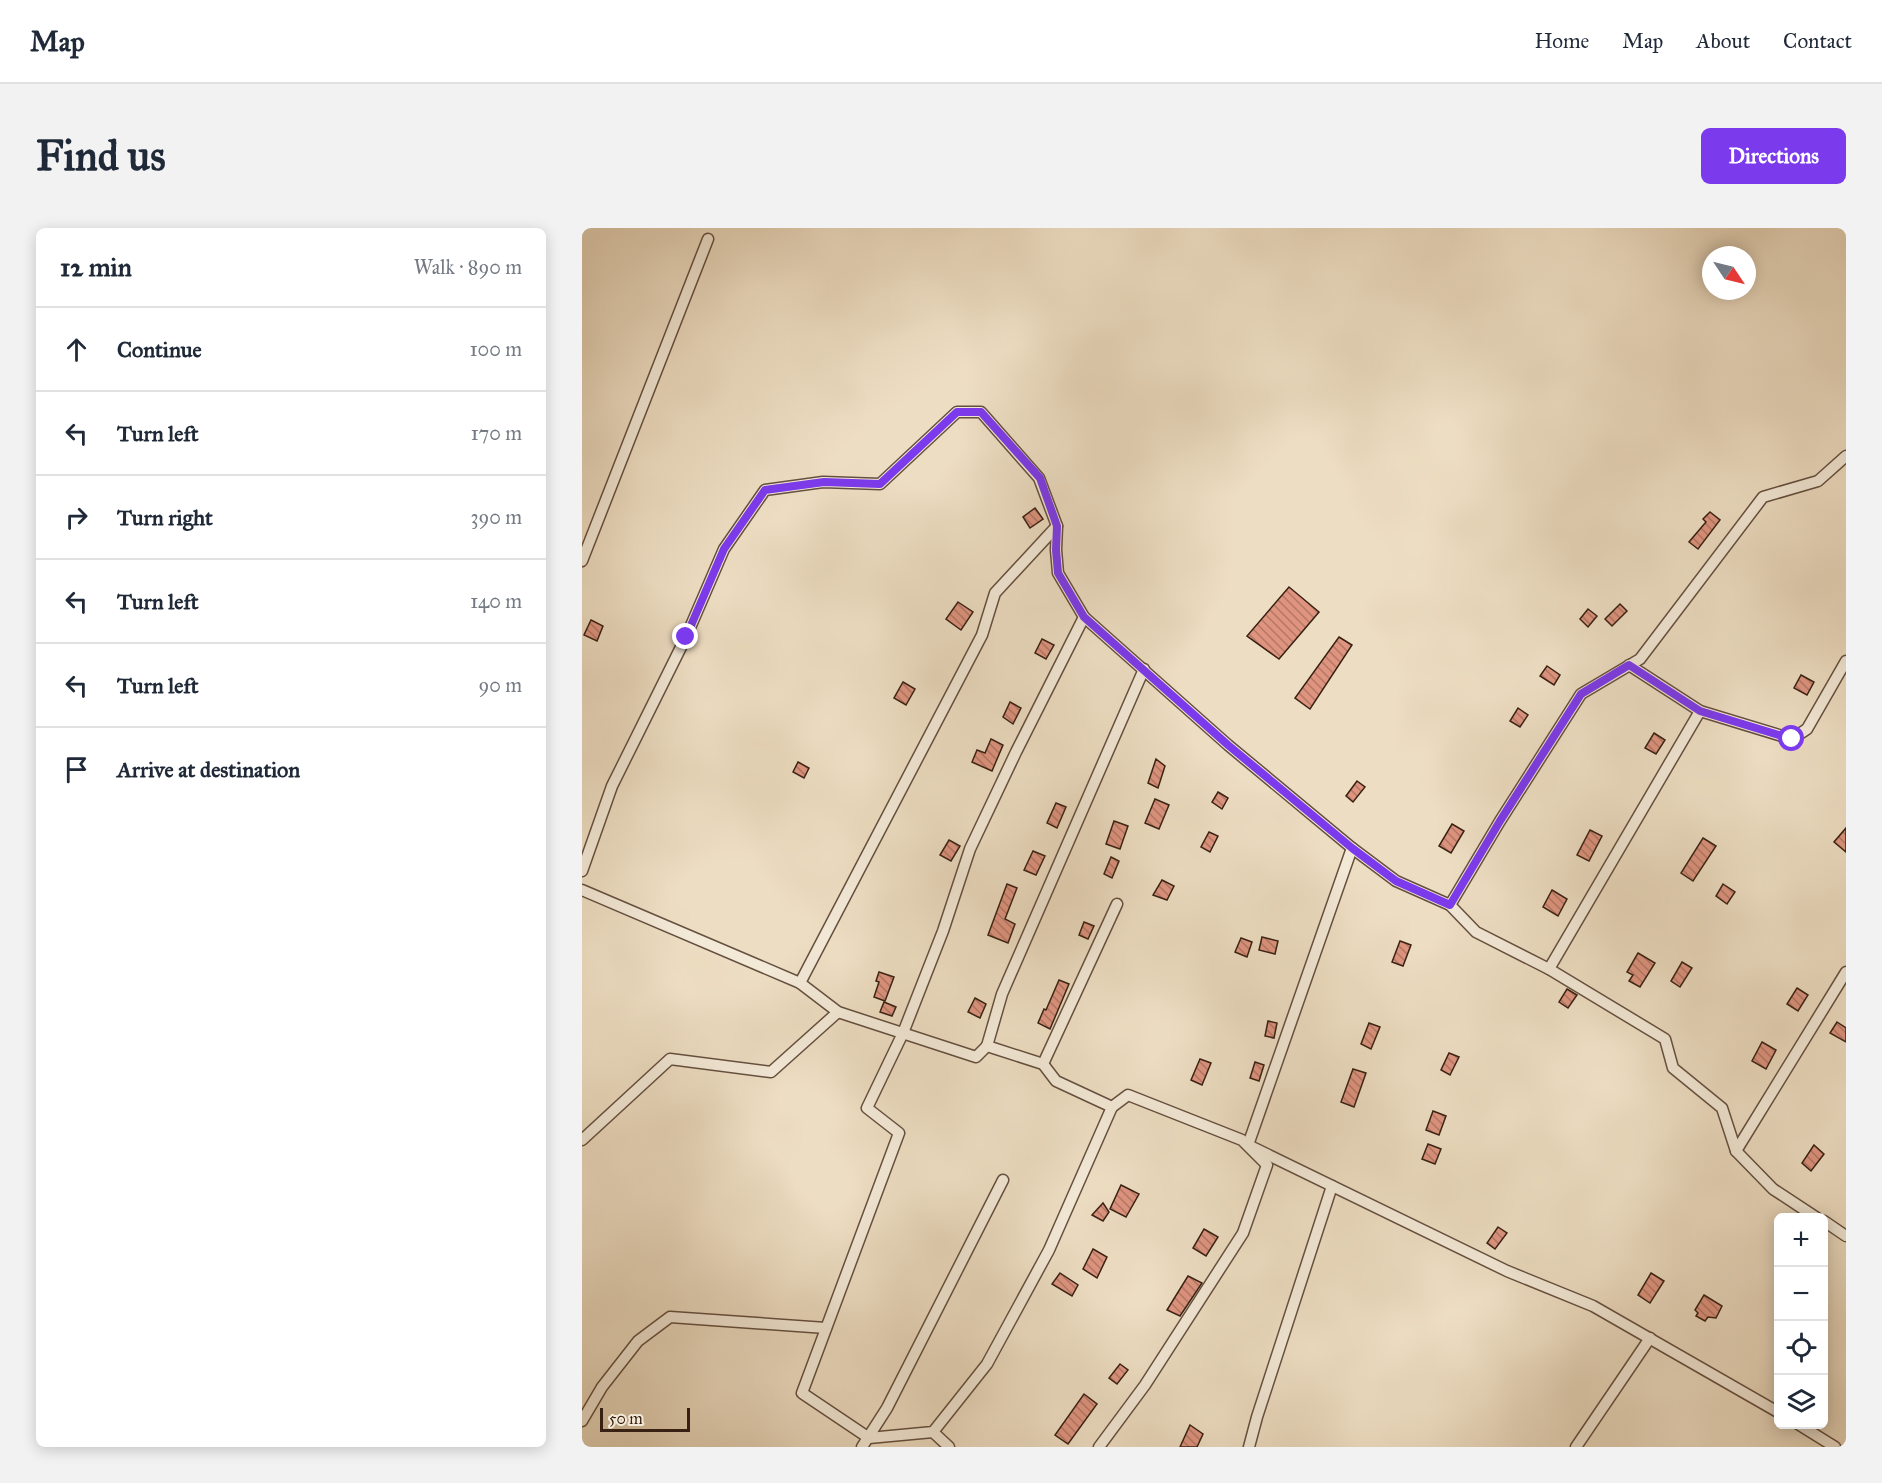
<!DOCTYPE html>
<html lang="en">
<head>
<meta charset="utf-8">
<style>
  :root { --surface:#fff; --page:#f2f2f3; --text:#1f2937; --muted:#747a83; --line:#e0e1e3; --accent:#7c3aed }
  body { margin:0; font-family:"IM FELL Great Primer",serif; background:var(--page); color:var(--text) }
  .controls { position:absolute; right:18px; bottom:18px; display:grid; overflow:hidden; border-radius:9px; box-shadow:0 3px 15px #0003 }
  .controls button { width:54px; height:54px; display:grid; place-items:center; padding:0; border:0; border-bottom:2px solid var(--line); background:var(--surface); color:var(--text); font:30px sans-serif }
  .compass { position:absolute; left:1120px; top:18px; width:54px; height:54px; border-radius:50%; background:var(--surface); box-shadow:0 3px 15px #0003; rotate:125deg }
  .scale { position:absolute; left:18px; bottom:15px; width:90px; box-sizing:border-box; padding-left:6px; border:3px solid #382013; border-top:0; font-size:16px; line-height:21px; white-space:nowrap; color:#382013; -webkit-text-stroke:4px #f3e9d7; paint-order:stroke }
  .stop { position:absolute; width:18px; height:18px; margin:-14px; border:4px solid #7c3aed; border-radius:50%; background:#fff }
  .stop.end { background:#7c3aed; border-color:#fff; box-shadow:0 2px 6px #0008 }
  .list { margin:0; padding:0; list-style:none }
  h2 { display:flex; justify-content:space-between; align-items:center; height:78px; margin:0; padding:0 24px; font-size:26px }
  h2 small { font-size:20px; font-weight:400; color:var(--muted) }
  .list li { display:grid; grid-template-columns:39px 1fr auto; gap:18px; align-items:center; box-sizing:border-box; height:84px; padding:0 24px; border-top:2px solid var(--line) }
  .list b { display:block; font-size:22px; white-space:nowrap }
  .list em { font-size:20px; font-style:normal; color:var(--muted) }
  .icon { flex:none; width:33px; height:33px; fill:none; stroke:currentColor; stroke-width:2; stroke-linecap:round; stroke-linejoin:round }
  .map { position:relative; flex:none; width:1264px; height:1219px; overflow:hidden; border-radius:9px }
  header { display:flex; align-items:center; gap:36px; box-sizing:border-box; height:84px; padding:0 30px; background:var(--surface); border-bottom:2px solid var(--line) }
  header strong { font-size:28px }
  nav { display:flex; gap:33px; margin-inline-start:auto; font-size:21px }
  .intro { display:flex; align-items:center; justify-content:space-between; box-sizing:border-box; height:144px; padding:0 36px }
  h1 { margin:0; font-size:42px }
  .button { padding:15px 27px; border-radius:9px; background:var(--accent); color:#fff; font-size:21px; font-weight:700 }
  main { display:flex; gap:36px; padding:0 36px }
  aside { flex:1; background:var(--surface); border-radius:9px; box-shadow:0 3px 15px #0003 }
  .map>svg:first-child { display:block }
  .building { fill:url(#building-back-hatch); stroke:#382013; stroke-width:1.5 }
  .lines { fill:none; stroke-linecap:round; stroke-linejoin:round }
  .street-casing { stroke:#654f3f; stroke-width:13 }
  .street { stroke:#f3e9d7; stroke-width:10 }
  .route { stroke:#7c3aed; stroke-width:8 }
</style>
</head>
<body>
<header>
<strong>Map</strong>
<nav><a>Home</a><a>Map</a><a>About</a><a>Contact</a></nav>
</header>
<div class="intro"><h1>Find us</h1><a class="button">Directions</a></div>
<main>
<aside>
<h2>12 min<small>Walk · 890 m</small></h2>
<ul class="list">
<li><svg class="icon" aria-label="ahead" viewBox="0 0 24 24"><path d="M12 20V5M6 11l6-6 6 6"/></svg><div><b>Continue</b></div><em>100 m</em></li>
<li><svg class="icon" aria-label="left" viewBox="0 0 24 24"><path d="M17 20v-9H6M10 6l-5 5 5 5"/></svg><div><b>Turn left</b></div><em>170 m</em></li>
<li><svg class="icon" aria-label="right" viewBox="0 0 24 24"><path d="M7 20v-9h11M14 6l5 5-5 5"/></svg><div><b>Turn right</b></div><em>390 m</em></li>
<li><svg class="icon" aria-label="left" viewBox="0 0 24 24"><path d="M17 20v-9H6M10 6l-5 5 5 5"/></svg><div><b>Turn left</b></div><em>140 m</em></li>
<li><svg class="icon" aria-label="left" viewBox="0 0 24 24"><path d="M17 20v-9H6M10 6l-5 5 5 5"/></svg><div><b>Turn left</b></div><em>90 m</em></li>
<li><svg class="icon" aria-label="arrive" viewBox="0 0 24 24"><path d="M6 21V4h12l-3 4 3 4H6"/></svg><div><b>Arrive at destination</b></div></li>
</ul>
</aside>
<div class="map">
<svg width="1264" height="1219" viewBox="0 0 1264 1219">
  <defs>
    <pattern id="building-back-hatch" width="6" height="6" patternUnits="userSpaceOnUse" patternTransform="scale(1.5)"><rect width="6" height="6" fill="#de947f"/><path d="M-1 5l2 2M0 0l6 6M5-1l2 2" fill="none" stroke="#b57867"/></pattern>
  </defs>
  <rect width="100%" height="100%" fill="#edddc2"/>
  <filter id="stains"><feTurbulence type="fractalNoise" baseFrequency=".00333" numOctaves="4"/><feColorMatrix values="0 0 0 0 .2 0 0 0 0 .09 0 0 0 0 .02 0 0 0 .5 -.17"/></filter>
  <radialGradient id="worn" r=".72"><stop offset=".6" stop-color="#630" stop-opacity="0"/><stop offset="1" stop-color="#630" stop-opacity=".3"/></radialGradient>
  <g class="building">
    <polygon points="453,280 461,291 448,300 441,289"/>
    <polygon points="1128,284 1138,292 1116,321 1107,314 1124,294 1121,291"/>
    <polygon points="707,359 737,384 697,431 665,408"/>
    <polygon points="376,374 391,384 379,402 364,391"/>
    <polygon points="1038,376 1045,383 1030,398 1023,391"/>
    <polygon points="1006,381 1015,388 1006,399 998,391"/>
    <polygon points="9,392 21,398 15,413 2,407"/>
    <polygon points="757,409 770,417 728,481 713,470"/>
    <polygon points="460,411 472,417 464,431 453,425"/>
    <polygon points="965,438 978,447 972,457 958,448"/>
    <polygon points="1219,447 1232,454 1225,467 1212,460"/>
    <polygon points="321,454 333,461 324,477 312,470"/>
    <polygon points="428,474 439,480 431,496 421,489"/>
    <polygon points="936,480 946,487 938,499 928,493"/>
    <polygon points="1072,505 1083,512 1074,526 1063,520"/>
    <polygon points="409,511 421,517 410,543 390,534 395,522 403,525"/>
    <polygon points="574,531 583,538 576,560 566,555"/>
    <polygon points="216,534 227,540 222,550 211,544"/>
    <polygon points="775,553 783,559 771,574 764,568"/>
    <polygon points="636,564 646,570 640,581 630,574"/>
    <polygon points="573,571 587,577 577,601 563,595"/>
    <polygon points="474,575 484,579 475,600 465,595"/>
    <polygon points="532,593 546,598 538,621 524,616"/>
    <polygon points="870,596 882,603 869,625 857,618"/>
    <polygon points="1264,600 1264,624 1252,614"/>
    <polygon points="1008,602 1020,608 1007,633 995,627"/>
    <polygon points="627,604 636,608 628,624 619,619"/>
    <polygon points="1121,610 1134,618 1111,653 1099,645"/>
    <polygon points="367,612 378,618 369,633 358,627"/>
    <polygon points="451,623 463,628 454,647 442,642"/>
    <polygon points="529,629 537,633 530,650 522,646"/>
    <polygon points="580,652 592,658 585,672 571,667"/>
    <polygon points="425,656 435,660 423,691 433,696 426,715 406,707"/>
    <polygon points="1141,656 1153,664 1145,676 1134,668"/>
    <polygon points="970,662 985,671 976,688 961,679"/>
    <polygon points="502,694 512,698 506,711 497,707"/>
    <polygon points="680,709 696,713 693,726 677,722"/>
    <polygon points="659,710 670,714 665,729 653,724"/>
    <polygon points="818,713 829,717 821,738 810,734"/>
    <polygon points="1056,725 1073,735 1058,759 1047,753 1051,747 1045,744"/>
    <polygon points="1100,734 1110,740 1098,759 1089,753"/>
    <polygon points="297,744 312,749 303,773 292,769 297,754 294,753"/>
    <polygon points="477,752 487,756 468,801 456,795 462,781 464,782"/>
    <polygon points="1215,760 1226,767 1216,783 1205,776"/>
    <polygon points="985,761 995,767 986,780 977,774"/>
    <polygon points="393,770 404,776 398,790 386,784"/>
    <polygon points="302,774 314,779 310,788 298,784"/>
    <polygon points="686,793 695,795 692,810 683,808"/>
    <polygon points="1255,794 1264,800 1264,814 1248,805"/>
    <polygon points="787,795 798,799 789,821 779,816"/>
    <polygon points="1180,814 1194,822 1184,841 1170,833"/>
    <polygon points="867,825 877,829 868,847 859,842"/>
    <polygon points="618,831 629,835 620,857 609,852"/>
    <polygon points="673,834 682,837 677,853 668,850"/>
    <polygon points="771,841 784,845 772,879 759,874"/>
    <polygon points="851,883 864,888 857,907 844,902"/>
    <polygon points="846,916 859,921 853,936 840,931"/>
    <polygon points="1232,917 1242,926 1229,943 1220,935"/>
    <polygon points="539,957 557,966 544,989 528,981"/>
    <polygon points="521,975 527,984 521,993 510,987"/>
    <polygon points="916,999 925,1005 913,1021 905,1015"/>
    <polygon points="622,1001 636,1009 624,1028 611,1020"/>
    <polygon points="511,1021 525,1029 515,1050 501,1041"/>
    <polygon points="478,1045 496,1057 490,1068 470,1056"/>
    <polygon points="1069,1045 1082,1053 1068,1075 1056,1067"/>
    <polygon points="606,1048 620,1055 598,1088 585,1082"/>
    <polygon points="1122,1067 1140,1078 1134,1090 1126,1089 1123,1093 1114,1088 1116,1085 1113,1082"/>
    <polygon points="538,1136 546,1142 535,1156 527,1150"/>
    <polygon points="502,1166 515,1176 486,1216 473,1207"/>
    <polygon points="608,1197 621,1206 615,1219 598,1219"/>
  </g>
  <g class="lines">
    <defs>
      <g id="street">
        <polyline points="0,333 126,11"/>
        <polyline points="502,389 434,524 388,621 361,703 321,805 285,880 317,905 220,1165 287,1210 351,1204 405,1136 467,1022 530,879"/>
        <polyline points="1047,437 1118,483 1210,511 1225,501 1264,433"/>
        <polyline points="770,620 666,917 925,1043 1011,1078 1196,1184"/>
        <polyline points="0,643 30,558 104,409 142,321 183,262 241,254 298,256 375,184 399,184 457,250 475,298 474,322 476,345 502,389 646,517 770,620 814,653 868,677 894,704 967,741 1083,811 1091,840 1140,880 1154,923 1191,961 1235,990"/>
        <polyline points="0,662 218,755 256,784 394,829 405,818 461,836 474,853 530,879 546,867 660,912 685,937 661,1005 563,1157 517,1219"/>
        <polyline points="868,677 918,593 999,466 1058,431 1181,269 1236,253 1264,228"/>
        <polyline points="967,741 1118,483"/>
        <polyline points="218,755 400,407 413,365 475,298"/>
        <polyline points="405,818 420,766 562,441"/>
        <polyline points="461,836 535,676"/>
        <polyline points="0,912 88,831 189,844 256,784"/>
        <polyline points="1154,923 1264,744"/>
        <polyline points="1242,993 1264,1008"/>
        <polyline points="0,1193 20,1159 56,1113 88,1089 244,1100"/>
        <polyline points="1216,1196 1253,1219"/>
        <polyline points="351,1204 367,1219"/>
        <polyline points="280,1219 305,1180 421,952"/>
        <polyline points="667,1219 675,1189 750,958"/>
        <polyline points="994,1219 1068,1110"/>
      </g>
    </defs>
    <use href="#street" class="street-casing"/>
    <use href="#street" class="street"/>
  </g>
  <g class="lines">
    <polyline class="route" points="104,409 142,321 183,262 242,254 298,256 375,184 399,184 458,250 475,298 474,322 476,345 502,389 646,517 770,620 814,653 868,677 918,593 999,466 1047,437 1118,483 1210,511"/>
  </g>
  <rect width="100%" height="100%" filter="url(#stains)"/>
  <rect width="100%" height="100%" fill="url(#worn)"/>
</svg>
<div class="controls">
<button>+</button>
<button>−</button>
<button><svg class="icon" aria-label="locate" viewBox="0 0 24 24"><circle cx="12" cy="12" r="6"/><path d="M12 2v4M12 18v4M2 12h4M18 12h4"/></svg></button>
<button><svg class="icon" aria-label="layers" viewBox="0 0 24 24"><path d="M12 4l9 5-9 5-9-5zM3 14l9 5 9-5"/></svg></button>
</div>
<svg class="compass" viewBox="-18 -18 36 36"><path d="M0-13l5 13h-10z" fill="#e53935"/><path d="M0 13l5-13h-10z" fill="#747a83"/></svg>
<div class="scale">50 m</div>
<div class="stop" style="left:1210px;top:511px"></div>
<div class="stop end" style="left:104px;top:409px"></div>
</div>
</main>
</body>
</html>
